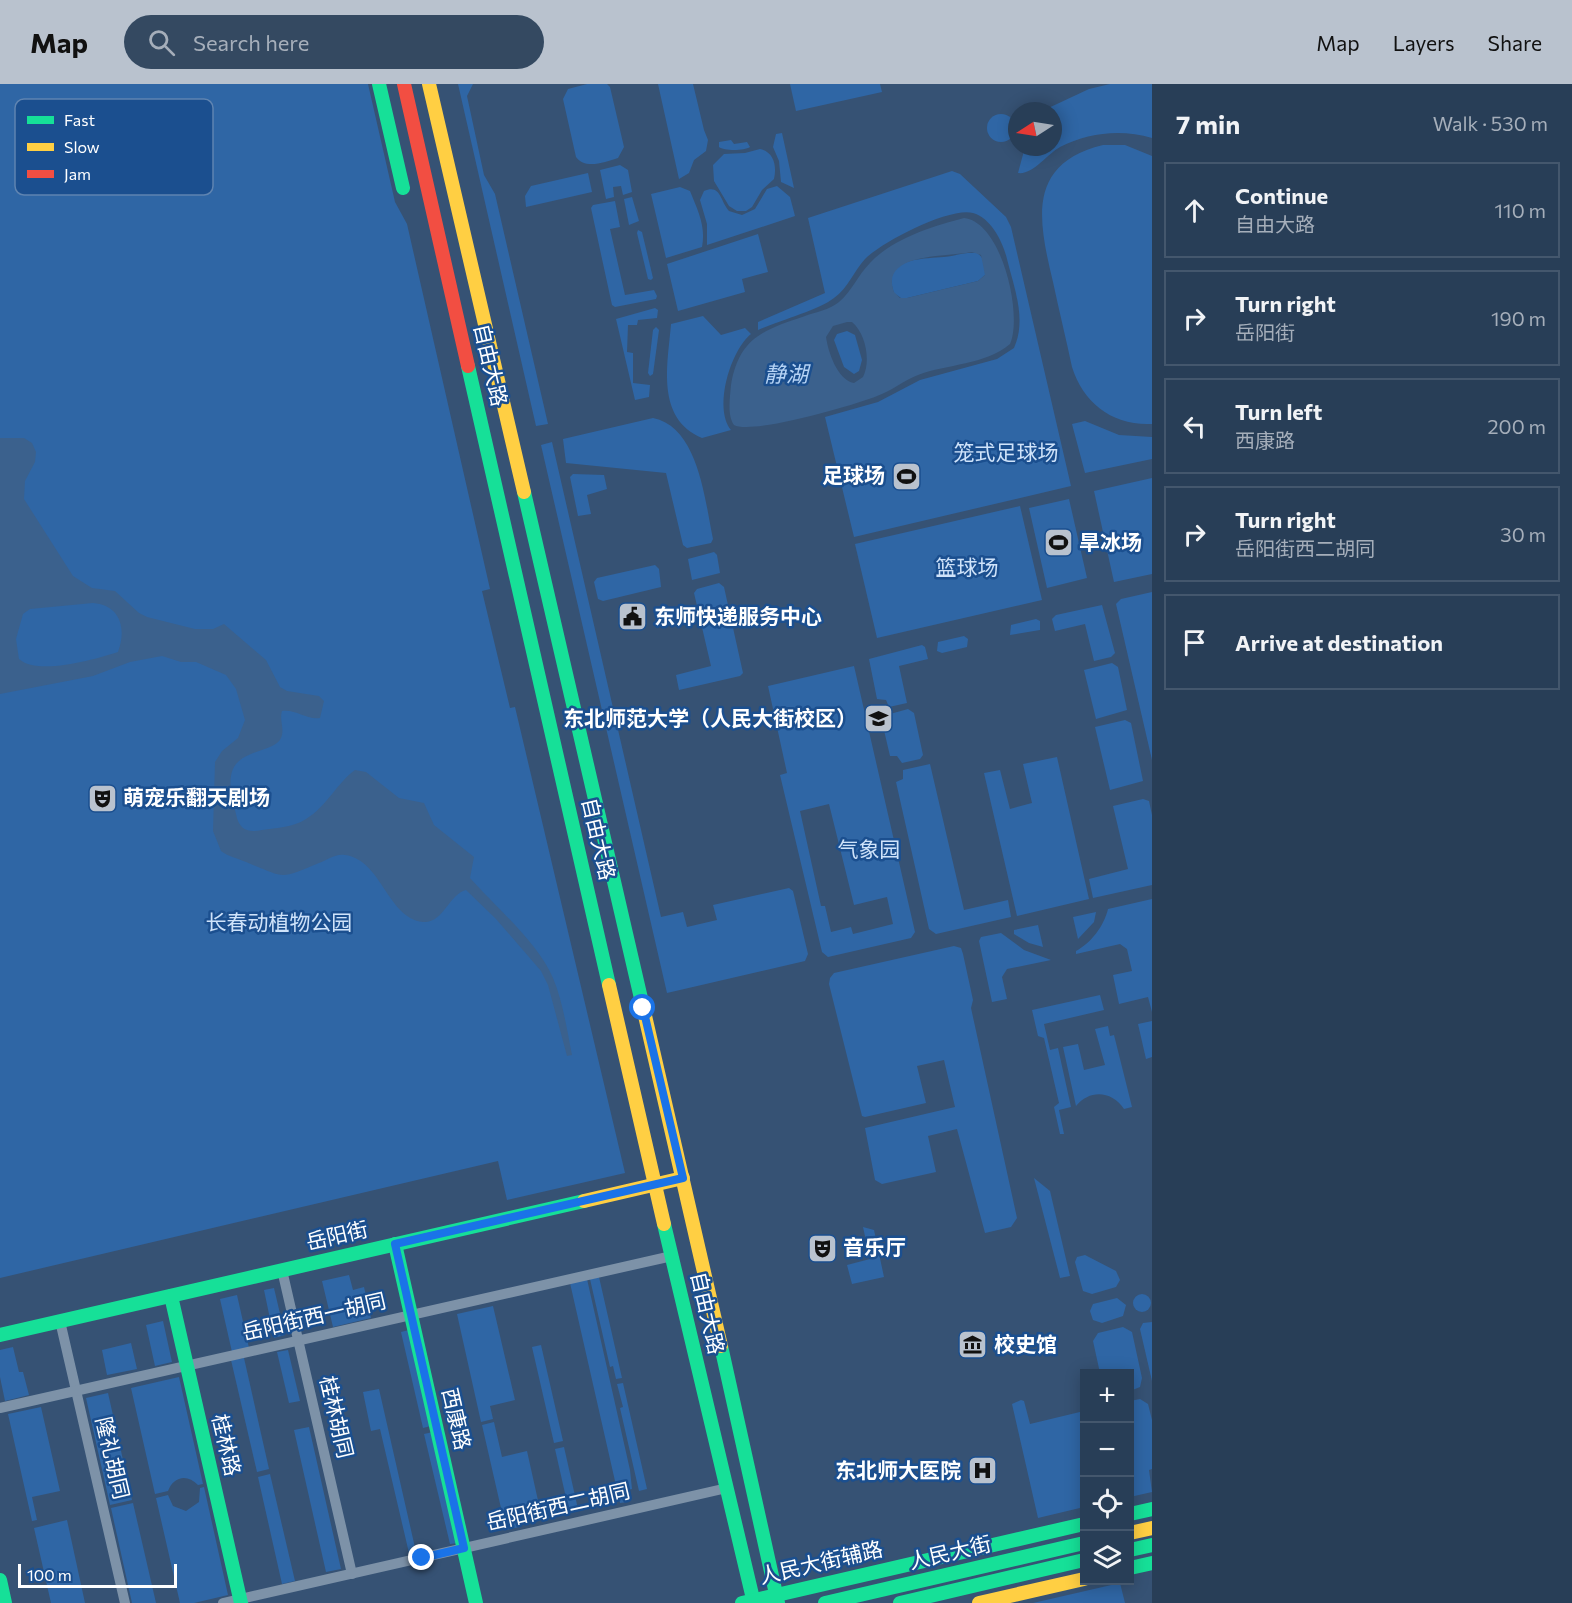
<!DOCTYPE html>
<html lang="en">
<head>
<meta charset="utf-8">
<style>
  :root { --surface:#283e57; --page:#344961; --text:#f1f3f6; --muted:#a5aeba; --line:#44576d; --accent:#b9c2ce }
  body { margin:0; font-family:Commissioner,"Noto Sans SC",sans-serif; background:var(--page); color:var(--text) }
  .controls { position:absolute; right:18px; bottom:18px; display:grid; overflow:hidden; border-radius:0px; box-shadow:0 3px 15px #0003 }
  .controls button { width:54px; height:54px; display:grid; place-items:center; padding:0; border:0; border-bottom:2px solid var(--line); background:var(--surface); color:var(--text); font:30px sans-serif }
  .compass { position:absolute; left:1008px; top:18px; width:54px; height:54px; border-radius:50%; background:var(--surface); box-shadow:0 3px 15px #0003; rotate:258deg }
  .scale { position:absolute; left:18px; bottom:15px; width:159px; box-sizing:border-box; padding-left:6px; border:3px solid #fff; border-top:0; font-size:16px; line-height:21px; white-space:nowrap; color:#fff; -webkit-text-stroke:4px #1b4f8f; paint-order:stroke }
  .stop { position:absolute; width:18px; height:18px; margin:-14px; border:4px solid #1a73e8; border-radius:50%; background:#fff }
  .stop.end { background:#1a73e8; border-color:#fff; box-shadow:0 2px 6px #0008 }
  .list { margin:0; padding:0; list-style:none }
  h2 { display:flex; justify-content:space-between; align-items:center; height:78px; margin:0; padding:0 24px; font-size:26px }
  h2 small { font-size:20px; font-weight:400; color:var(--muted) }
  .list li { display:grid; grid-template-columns:39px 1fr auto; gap:18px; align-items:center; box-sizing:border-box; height:96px; margin:0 12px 12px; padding:0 12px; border:2px solid var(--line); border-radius:0px }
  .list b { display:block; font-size:22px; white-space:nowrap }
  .list p { margin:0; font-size:20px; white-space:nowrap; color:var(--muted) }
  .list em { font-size:20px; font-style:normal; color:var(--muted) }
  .icon { flex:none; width:33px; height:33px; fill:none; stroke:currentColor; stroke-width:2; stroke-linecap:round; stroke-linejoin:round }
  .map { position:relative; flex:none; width:1152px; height:1519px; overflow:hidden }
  header { display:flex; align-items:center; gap:36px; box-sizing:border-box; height:84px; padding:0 30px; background:var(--accent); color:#111 }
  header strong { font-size:28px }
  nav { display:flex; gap:33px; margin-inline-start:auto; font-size:21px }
  .search { width:420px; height:54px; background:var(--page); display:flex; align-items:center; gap:15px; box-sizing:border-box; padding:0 21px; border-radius:33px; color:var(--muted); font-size:22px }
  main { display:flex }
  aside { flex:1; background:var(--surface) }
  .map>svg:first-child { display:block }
  .green { fill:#2f66a5; fill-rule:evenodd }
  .water { fill:#3b618d; fill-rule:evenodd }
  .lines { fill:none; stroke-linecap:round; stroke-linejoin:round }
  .street { stroke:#7d92a8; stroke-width:10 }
  .fast { stroke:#16e098; stroke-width:14 }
  .slow { stroke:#ffcf43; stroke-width:14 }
  .jam { stroke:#f24e42; stroke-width:14 }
  .route { stroke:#1a73e8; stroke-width:8 }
  .labels { text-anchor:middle; stroke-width:5; stroke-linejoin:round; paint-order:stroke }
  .street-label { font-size:21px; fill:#fff; stroke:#1b4f8f }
  .park-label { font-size:21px; fill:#cfe3fa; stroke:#1b4f8f }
  .poi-label { font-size:21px; font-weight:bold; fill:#fff; stroke:#1b4f8f; text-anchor:start }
  .water-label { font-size:22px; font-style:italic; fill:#b5d3f5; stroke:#1b4f8f }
  .key { fill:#1b4f8f; stroke:#5f84b1; stroke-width:1.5 }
  .key-label { font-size:16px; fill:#fff }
</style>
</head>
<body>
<header>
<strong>Map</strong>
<div class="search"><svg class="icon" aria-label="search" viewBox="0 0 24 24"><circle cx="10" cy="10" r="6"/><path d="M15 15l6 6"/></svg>Search here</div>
<nav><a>Map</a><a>Layers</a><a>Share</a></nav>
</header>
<main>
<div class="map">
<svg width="1152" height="1519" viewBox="0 0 1152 1519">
  <rect width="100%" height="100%" fill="#365274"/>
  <g class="green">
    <polygon points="0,0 368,0 395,118 407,140 490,505 482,507 510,624 515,623 625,1089 507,1116 498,1077 0,1194"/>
    <polygon points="458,0 473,0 467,12 484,91 495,110 548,340 536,342"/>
    <path d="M587,0H607L610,3L624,63L618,74C605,78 585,86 576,73L563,15L568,5Z"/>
    <polygon points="658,0 693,0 704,46 708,56 706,67 694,76 689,89 679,95"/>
    <polygon points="790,0 880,0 882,8 796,27"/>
    <path d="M1110,0H1152V54C1122,45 1089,48 1060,63C1047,70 1033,91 1018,89L1025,63H1053V27H1042L1089,5Z"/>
    <circle cx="1001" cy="44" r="14"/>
    <polygon points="782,49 794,104 781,98 779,77 773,63 776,50"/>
    <path d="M731,56L734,60L747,58L750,63C744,67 724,67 719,63V58Z"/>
    <path d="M1103,61H1125L1152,72V340C1113,342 1083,319 1072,283C1066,255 1059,226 1053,198C1039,139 1025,80 1103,61Z"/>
    <path d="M760,65C774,68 777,82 774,95L762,106L752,123L746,127H737L729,122L714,97L713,81L724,70L745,69Z"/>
    <polygon points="620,81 628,86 632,108 623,111 621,102 613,103 614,113 606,115 600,86"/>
    <path d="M952,87L960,90L1006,133L1011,143L1071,402L854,453L825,333L878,318L920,296L997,275L1014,264C1027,235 1014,204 1007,175C1003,158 991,134 973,129C949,123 882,158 865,175C854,187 848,204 834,214C819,226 778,237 758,246V238L825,209L808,134Z"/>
    <polygon points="588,89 592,108 526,123 525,112 531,102"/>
    <path d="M777,102L790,113L795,132L707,161V140L700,116L704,107C721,100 720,117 729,127L742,131L755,125L767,105Z"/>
    <path d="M680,103L690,107C698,127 706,142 702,163L666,174L651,110Z"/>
    <polygon points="632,113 639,137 629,141 624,115"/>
    <polygon points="615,117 620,143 610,145 625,211 654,206 657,212 656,215 615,223 612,221 591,124 593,121"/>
    <polygon points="638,146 642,148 653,194 651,196 648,195 637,149"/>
    <polygon points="758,150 768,188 742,195 745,208 678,227 667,180"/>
    <path d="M977,169C985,174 985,182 985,191L978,197L907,214H901L894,209C881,173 923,175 944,173C955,172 966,168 977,169Z"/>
    <polygon points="655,224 658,226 657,234 638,236 637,241 628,241 627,268 633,269 633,299 650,301 649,313 635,316 616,235"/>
    <path d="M703,232L721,251L745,244L751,250C731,266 713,323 731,346L702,354C655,334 668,279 671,240Z"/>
    <polygon points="656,243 659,246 653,290 650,292 648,289 653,246"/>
    <polygon points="847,247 855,251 862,276 859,287 854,290 844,283 834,256 837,250"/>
    <path d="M653,334C699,343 705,418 713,455L711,459L687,464L683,461L666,389L566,379L563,355Z"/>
    <polygon points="1085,337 1119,351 1152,353 1152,375 1085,389 1072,340"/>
    <polygon points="552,358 661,833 683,828 687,843 717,836 713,821 789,804 793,807 808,870 805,877 667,909 541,361"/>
    <polygon points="573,390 604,391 607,405 587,411 591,430 578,432 570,393"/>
    <polygon points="1152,394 1152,490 1114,498 1094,407"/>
    <polygon points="1069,415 1087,494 1047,504 1029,424"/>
    <polygon points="1020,422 1042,516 877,554 855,460"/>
    <polygon points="714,468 717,471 720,489 692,496 688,475"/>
    <polygon points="655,481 659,485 661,503 603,517 598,515 594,498 597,494"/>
    <polygon points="719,499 724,503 743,589 740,592 679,606 676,591 711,582 694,509 697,505"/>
    <polygon points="1152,508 1152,676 1116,520 1121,515"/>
    <polygon points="1102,521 1115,569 1111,573 1094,577 1085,540 1055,547 1052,535 1056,531"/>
    <polygon points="1036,535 1040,537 1040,546 1010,551 1011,541"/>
    <polygon points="964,552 968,555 967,563 942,569 937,567 938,558"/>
    <polygon points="922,561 925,563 928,575 899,582 907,619 889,623 886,616 877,615 869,575"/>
    <polygon points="1112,579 1118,583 1127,626 1096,635 1084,586"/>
    <path d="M854,582L915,848L911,854L828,873L822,868L780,691L787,689L768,602ZM829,720L854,821L887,813L893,840L853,850L851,843L831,848L825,822H821L800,727Z"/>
    <polygon points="908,625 914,629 923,671 920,675 902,679 897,672 890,672 883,642 890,637 890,630"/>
    <polygon points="1125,636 1131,639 1143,697 1110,706 1095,643"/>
    <polygon points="1057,673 1089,815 1017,832 984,689 1000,686 1010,725 1032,719 1023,680"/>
    <polygon points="930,680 964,826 1008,816 1011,833 936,850 929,845 896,698 903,695 903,686"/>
    <polygon points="1143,715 1149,717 1152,731 1152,801 1093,814 1089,795 1128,785 1113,722"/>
    <path d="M1152,815V928L1148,913L1119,920L1113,891L1132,887L1127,865L1120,860L1076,870V867C1091,859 1104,842 1108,825Z"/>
    <polygon points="1096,828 1094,838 1078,855 1073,833"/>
    <polygon points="1038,841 1043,863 1029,859 1014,850 1014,846"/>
    <polygon points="1001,849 1024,866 1051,876 1007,885 1002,893 1007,915 992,918 979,857 981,853"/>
    <polygon points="954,862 961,864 963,870 973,916 971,924 1017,1134 1011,1143 985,1149 957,1045 928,1052 936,1088 882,1100 875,1096 865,1044 955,1023 944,976 917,982 926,1019 865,1033 862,1032 829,900 830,894 834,889"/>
    <polygon points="1100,911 1104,926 1044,940 1050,966 1058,964 1071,1023 1059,1026 1064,1050 1060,1050 1054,1023 1059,1019 1044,954 1038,952 1032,926"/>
    <polygon points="1152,937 1152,973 1146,975 1138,940"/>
    <path d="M1108,942L1110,952L1114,951L1132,1023L1124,1025C1112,1007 1090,1005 1076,1022L1063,963L1078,960L1084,986L1105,981L1095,945Z"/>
    <polygon points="1034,1094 1050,1107 1070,1192 1060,1194"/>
    <polygon points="863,1143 874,1146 884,1193 852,1200 847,1181 870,1175"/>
    <polygon points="1085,1171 1116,1187 1120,1196 1116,1203 1092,1210 1083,1207 1075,1178 1077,1173"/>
    <polygon points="349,1191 353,1206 364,1203 371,1234 333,1243 322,1197"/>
    <polygon points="599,1193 622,1294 616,1295 613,1282 610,1283 590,1195"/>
    <polygon points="587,1195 630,1386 632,1405 624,1407 627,1418 620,1419 570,1199"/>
    <polygon points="274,1204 285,1251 274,1254 264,1206"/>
    <circle cx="1142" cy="1219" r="9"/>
    <polygon points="237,1211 249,1264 232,1268 220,1215"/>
    <polygon points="1117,1214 1126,1221 1123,1232 1102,1239 1093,1236 1090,1227 1093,1220"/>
    <polygon points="493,1222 515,1316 490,1322 493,1335 481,1338 457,1230"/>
    <polygon points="163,1237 172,1278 155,1282 146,1241"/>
    <polygon points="1152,1238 1152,1297 1140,1245 1143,1239"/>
    <polygon points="1123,1243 1132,1248 1142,1294 1140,1303 1130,1307 1130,1290 1100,1289 1093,1257 1098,1249"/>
    <polygon points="409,1246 431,1342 423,1344 401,1248"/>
    <polygon points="131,1259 137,1285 107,1291 102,1266"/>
    <polygon points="541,1261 563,1357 554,1359 532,1263"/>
    <polygon points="13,1263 19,1288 23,1288 29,1311 5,1317 0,1293 0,1266"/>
    <polygon points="288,1266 300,1317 289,1319 277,1268"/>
    <polygon points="244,1274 269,1385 257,1388 231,1276"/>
    <path d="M179,1293L203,1400L198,1401C187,1389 173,1393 168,1407L155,1410L131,1304Z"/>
    <polygon points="623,1299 647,1405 639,1407 620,1324 623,1323 617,1300"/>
    <polygon points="379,1305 416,1468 409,1469 380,1345 371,1347 363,1308"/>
    <polygon points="108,1309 132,1416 110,1421 86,1314"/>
    <polygon points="1140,1315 1148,1320 1152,1336 1152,1385 1149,1386 1152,1408 1130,1413 1130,1317"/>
    <polygon points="1021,1316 1024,1317 1030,1340 1084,1327 1084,1423 1038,1434 1012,1320"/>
    <polygon points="41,1323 60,1407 32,1413 37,1436 32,1437 8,1330"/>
    <polygon points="494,1338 502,1373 527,1367 539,1421 516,1426 519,1443 506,1446 482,1341"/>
    <polygon points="309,1343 341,1485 326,1488 294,1346"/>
    <polygon points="433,1348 458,1459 450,1460 424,1350"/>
    <polygon points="564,1363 578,1425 569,1427 555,1365"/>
    <polygon points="270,1390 295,1497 282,1500 258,1393"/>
    <polygon points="204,1403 228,1511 194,1519 180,1519 156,1414 168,1411 173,1422 186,1427 199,1418 200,1404"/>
    <polygon points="133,1419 156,1519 132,1519 111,1424"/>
    <polygon points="67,1436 85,1519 51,1519 34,1444"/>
    <polygon points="1120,1499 1125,1519 1033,1519"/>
  </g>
  <g class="water">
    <path d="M964,134C1002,138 1023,231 1010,260C985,281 947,280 918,291C904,296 892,307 877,312C855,321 752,351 734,341C727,331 730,314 731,301C739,254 763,246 805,232C816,228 829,226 839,218C852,207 858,191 870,179C892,155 933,142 964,134ZM972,168L981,171L985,191L978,197L907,214H900L894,208C879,168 949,173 972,168ZM847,238H852C866,250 871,277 863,293L854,299C837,296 828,267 826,253L833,242Z"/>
    <path d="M0,354H24L32,359L36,368L35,378L25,397L24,415L73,492L92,504L115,507L139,529L147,533L195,545H213L224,540L266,576L280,603L287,607L319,612L324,617L320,634C306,636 296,625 282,627C279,636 285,645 281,654C275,668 242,665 233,685C227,699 233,717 236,730C239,746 248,749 262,746C277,744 294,743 306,735C326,723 337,699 355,686L366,688L399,714L424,719L434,741L474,773L470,794C496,823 538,859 553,894C563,918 567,946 572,971L567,972L548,901L541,887L496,835L466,806C449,810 443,840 423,838C387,834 382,776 345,771C336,769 327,776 319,779C279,796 285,794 246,778C237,774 229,773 221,767L213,747L215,678L222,667L238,654L245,636L236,605L226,591L196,578H181L162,572L130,578L93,592L0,610ZM93,519C120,521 127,544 118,568C96,575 38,592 19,575L16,555L23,530L30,525Z"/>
  </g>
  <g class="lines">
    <g class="street">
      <polyline points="282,1186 352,1490"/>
      <polyline points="60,1237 125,1519"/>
      <polyline points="0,1324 672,1172"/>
      <polyline points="223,1519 727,1404"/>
    </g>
    <g class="fast">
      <polyline points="379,0 403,104"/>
      <polyline points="468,282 609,901"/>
      <polyline points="524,408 643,923"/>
      <polyline points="664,1140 754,1519"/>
      <polyline points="395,1160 476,1519"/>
      <polyline points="171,1212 241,1519"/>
      <polyline points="0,1251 584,1117"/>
      <polyline points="721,1262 778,1519"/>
      <polyline points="1130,1430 1152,1425"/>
      <polyline points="1130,1466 1152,1461"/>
      <polyline points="1130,1484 1152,1479"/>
      <polyline points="0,1496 5,1519"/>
      <polyline points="742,1519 1084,1440"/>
      <polyline points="825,1519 1084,1459"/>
      <polyline points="900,1519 1084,1476"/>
    </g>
    <g class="slow">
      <polyline points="429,0 524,408"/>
      <polyline points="609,901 664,1140"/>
      <polyline points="643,923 721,1262"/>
      <polyline points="584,1117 683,1094"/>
      <polyline points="1130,1449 1152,1444"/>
      <polyline points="979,1519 1084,1495"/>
    </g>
    <polyline class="jam" points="404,0 468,282"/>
  </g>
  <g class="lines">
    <polyline class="route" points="422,1474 464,1464 395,1160 683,1094 643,924"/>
  </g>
  <defs>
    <symbol id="stadium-square" viewBox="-11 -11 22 22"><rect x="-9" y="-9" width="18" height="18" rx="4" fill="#b9c2ce" stroke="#1b4f8f"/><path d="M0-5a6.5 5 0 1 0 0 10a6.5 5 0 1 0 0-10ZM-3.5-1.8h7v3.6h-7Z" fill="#111"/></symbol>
    <symbol id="civic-square" viewBox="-11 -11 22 22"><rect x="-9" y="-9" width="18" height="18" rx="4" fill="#b9c2ce" stroke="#1b4f8f"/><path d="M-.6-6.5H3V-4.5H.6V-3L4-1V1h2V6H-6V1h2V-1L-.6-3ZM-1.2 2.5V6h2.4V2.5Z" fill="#111"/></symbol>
    <symbol id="university-square" viewBox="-11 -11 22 22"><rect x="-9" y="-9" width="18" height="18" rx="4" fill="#b9c2ce" stroke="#1b4f8f"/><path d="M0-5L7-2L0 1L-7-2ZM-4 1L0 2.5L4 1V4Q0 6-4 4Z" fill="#111"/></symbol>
    <symbol id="theatre-square" viewBox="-11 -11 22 22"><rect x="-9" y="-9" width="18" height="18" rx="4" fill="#b9c2ce" stroke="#1b4f8f"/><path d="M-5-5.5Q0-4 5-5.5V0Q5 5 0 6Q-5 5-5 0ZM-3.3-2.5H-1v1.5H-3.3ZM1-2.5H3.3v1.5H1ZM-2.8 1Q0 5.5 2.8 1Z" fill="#111"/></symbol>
    <symbol id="museum-square" viewBox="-11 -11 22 22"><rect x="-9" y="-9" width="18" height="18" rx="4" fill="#b9c2ce" stroke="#1b4f8f"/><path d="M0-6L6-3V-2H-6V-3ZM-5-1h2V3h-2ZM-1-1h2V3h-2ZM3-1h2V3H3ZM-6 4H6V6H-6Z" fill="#111"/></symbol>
    <symbol id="hospital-square" viewBox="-11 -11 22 22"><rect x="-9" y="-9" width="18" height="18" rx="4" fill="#b9c2ce" stroke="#1b4f8f"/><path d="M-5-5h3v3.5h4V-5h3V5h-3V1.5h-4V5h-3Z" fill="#111"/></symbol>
  </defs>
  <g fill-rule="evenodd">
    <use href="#stadium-square" x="890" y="376" width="33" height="33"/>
    <use href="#stadium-square" x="1042" y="442" width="33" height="33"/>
    <use href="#civic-square" x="616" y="516" width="33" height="33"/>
    <use href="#university-square" x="862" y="618" width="33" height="33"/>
    <use href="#theatre-square" x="86" y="698" width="33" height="33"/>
    <use href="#theatre-square" x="806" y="1148" width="33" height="33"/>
    <use href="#museum-square" x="956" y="1244" width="33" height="33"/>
    <use href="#hospital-square" x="966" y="1370" width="33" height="33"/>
  </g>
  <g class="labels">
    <g class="street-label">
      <text transform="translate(490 281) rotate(77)" y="7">自由大路</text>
      <text transform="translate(598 755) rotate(77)" y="7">自由大路</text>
      <text transform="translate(337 1152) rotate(-13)" y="7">岳阳街</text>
      <text transform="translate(707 1229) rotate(77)" y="7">自由大路</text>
      <text transform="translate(314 1233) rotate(-13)" y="7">岳阳街西一胡同</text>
      <text transform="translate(336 1333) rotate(77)" y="7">桂林胡同</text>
      <text transform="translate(456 1335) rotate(77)" y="7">西康路</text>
      <text transform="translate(226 1361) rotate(77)" y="7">桂林路</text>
      <text transform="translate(112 1374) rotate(77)" y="7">隆礼胡同</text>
      <text transform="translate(558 1423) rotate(-13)" y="7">岳阳街西二胡同</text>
      <text transform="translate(950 1469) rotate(-13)" y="7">人民大街</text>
      <text transform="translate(821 1479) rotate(-13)" y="7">人民大街辅路</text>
    </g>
    <g class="park-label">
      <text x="1006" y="376">笼式足球场</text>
      <text x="967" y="491">篮球场</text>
      <text x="869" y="773">气象园</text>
      <text x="279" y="846">长春动植物公园</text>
    </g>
    <g class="poi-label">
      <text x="885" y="399" text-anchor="end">足球场</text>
      <text x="1079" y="466">旱冰场</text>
      <text x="654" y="540">东师快递服务中心</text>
      <text x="857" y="642" text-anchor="end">东北师范大学（人民大街校区）</text>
      <text x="123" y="721">萌宠乐翻天剧场</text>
      <text x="843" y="1171">音乐厅</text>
      <text x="994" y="1268">校史馆</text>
      <text x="961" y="1394" text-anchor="end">东北师大医院</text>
    </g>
    <g class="water-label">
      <text x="786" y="298">静湖</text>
    </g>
  </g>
  <rect x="15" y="15" width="198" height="96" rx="9" class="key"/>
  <rect x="27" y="32" width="27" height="8" fill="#16e098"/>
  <rect x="27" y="59" width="27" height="8" fill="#ffcf43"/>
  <rect x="27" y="86" width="27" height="8" fill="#f24e42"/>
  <g class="key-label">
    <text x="64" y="42">Fast</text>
    <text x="64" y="69">Slow</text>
    <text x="64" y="96">Jam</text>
  </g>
</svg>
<div class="controls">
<button>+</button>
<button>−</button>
<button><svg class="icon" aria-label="locate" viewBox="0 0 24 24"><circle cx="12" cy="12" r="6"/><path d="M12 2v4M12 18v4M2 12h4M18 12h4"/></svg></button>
<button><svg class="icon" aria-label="layers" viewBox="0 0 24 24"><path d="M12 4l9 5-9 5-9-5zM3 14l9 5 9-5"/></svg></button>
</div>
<svg class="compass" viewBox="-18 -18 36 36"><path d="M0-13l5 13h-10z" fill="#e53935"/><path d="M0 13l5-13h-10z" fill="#a5aeba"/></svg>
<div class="scale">100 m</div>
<div class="stop" style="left:643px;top:924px"></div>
<div class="stop end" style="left:422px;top:1474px"></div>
</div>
<aside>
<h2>7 min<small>Walk · 530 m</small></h2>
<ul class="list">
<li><svg class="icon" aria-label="ahead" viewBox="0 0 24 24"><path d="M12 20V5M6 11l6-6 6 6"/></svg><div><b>Continue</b><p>自由大路</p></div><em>110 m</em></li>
<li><svg class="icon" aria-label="right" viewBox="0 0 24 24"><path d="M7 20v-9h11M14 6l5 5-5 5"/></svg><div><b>Turn right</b><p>岳阳街</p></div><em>190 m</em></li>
<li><svg class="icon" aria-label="left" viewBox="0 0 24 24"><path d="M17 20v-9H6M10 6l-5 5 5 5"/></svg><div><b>Turn left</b><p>西康路</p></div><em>200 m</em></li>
<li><svg class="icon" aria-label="right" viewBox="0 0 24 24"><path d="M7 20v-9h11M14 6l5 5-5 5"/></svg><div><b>Turn right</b><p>岳阳街西二胡同</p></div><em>30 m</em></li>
<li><svg class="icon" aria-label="arrive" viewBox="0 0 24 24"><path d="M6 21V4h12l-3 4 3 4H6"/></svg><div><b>Arrive at destination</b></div></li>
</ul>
</aside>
</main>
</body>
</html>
